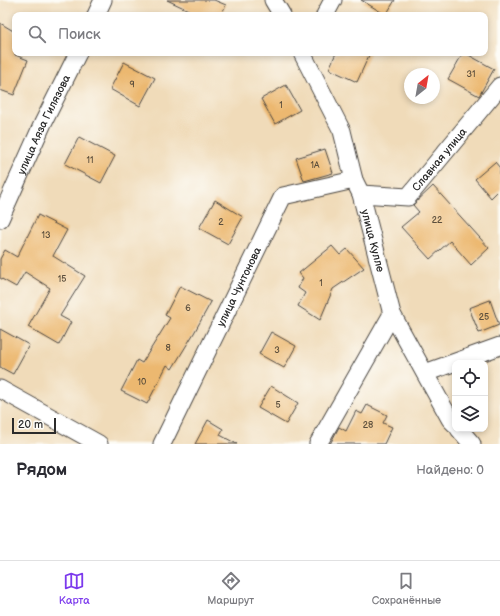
<!DOCTYPE html>
<html lang="ru">
<head>
<meta charset="utf-8">
<style>
  :root { --surface:#fff; --page:#f7f7f7; --text:#2b2b33; --muted:#7c7c81; --line:#e1e1e2; --accent:#7c3aed }
  body { margin:0; font-family:"Balsamiq Sans",sans-serif; background:var(--page); color:var(--text) }
  .controls { position:absolute; right:12px; bottom:12px; display:grid; overflow:hidden; border-radius:8px; box-shadow:0 2px 6px #0003 }
  .controls button { width:36px; height:36px; display:grid; place-items:center; padding:0; border:0; border-bottom:1px solid var(--line); background:var(--surface); color:var(--text); font:20px sans-serif }
  .compass { position:absolute; left:404px; top:68px; width:36px; height:36px; border-radius:50%; background:var(--surface); box-shadow:0 2px 6px #0003; rotate:31deg }
  .scale { position:absolute; left:12px; bottom:10px; width:44px; box-sizing:border-box; padding-left:4px; border:2px solid #2b2b2b; border-top:0; font-size:11px; line-height:14px; white-space:nowrap; color:#2b2b2b; -webkit-text-stroke:3px #fdfcf7; paint-order:stroke }
  .list { margin:0; padding:0; list-style:none }
  h2 { display:flex; justify-content:space-between; align-items:center; height:52px; margin:0; padding:0 16px; font-size:17px }
  h2 small { font-size:13px; font-weight:400; color:var(--muted) }
  .icon { flex:none; width:22px; height:22px; fill:none; stroke:currentColor; stroke-width:2; stroke-linecap:round; stroke-linejoin:round }
  .map { position:relative; flex:none; width:500px; height:444px; overflow:hidden }
  .search { position:absolute; background:var(--surface); box-shadow:0 2px 6px #0003; left:12px; right:12px; top:12px; height:44px; display:flex; align-items:center; gap:10px; box-sizing:border-box; padding:0 14px; border-radius:8px; color:var(--muted); font-size:15px }
  .sheet { height:116px; background:var(--surface) }
  nav { display:flex; justify-content:space-around; align-items:center; box-sizing:border-box; height:56px; border-top:1px solid var(--line); background:var(--surface); font-size:11px; color:var(--muted) }
  nav a { display:grid; justify-items:center; gap:2px }
  nav .on { color:var(--accent) }
  .map>svg:first-child { display:block }
  .building { fill:#ecb870 }
  .lines { fill:none; stroke-linecap:round; stroke-linejoin:round }
  .minor-casing { stroke:#494540; stroke-width:19 }
  .minor { stroke:#fff; stroke-width:17 }
  .labels { text-anchor:middle; stroke-width:4; stroke-linejoin:round; paint-order:stroke }
  .number-label { font-size:9px; fill:#5b4e3c }
  .street-label { font-size:11px; fill:#2b2b2b; stroke:#fdfcf7 }
</style>
</head>
<body>
<div class="map">
<svg width="500" height="444" viewBox="0 0 500 444">
  <rect width="100%" height="100%" fill="#fdfcf7"/>
  <filter id="ink" filterUnits="userSpaceOnUse"><feTurbulence type="fractalNoise" baseFrequency=".025" numOctaves="2"/><feDisplacementMap in="SourceGraphic" scale="8" xChannelSelector="R" yChannelSelector="G"/><feConvolveMatrix kernelMatrix="1 2 1 2 8 2 1 2 1" color-interpolation-filters="sRGB"/></filter>
  <filter id="wash" filterUnits="userSpaceOnUse"><feTurbulence type="fractalNoise" baseFrequency=".012" numOctaves="4" result="noise"/><feDisplacementMap in="SourceGraphic" scale="16" xChannelSelector="R" yChannelSelector="G"/><feGaussianBlur stdDeviation="0.9" result="paint"/><feColorMatrix in="noise" values="0 0 0 0 0 0 0 0 0 0 0 0 0 0 0 0 0 1.4 0 .05"/><feComposite in="paint" operator="in"/></filter>
  <g filter="url(#wash)">
    <rect width="100%" height="100%" fill="#f0dbb9"/>
    <g id="blocks">
      <g class="building">
        <polygon points="167,0 214,0 226,5 221,15 199,15"/>
        <polygon points="361,0 395,0 386,15"/>
        <polygon points="0,23 15,32 15,55 28,60 14,95 0,90"/>
        <polygon points="336,53 370,53 357,82 329,69"/>
        <polygon points="463,53 465,53 494,69 479,96 448,79"/>
        <polygon points="124,62 155,78 140,106 110,89"/>
        <polygon points="286,85 300,110 275,124 261,99"/>
        <polygon points="79,137 115,156 101,183 65,164"/>
        <polygon points="325,149 333,173 304,181 296,158"/>
        <polygon points="495,162 500,168 500,189 491,198 475,179"/>
        <polygon points="433,186 489,248 471,265 450,241 430,259 401,227 419,212 413,205"/>
        <polygon points="215,200 243,217 228,244 199,228"/>
        <polygon points="38,215 67,230 53,256 85,276 60,316 71,322 59,345 28,327 50,288 25,272 16,287 0,278 0,259 5,250 17,257"/>
        <polygon points="332,246 340,255 347,249 364,268 333,289 320,320 298,306 305,293 298,288 303,278 299,273"/>
        <polygon points="180,286 211,302 194,333 172,369 167,365 147,404 121,391 137,360 142,363 170,318 165,315"/>
        <polygon points="490,300 499,325 479,333 469,308"/>
        <polygon points="0,329 29,345 13,374 0,367"/>
        <polygon points="271,332 296,346 284,368 259,354"/>
        <polygon points="271,386 298,403 286,424 258,408"/>
        <polygon points="367,405 387,415 383,423 392,427 384,444 330,444 339,427 346,431 356,411 362,414"/>
        <polygon points="208,420 223,429 220,435 237,444 195,444"/>
      </g>
    </g>
  </g>
  <g filter="url(#ink)">
    <use href="#blocks" fill-opacity="0" stroke="#494540" stroke-width="1"/>
    <g class="lines">
      <defs>
        <g id="minor">
          <polyline points="273,0 282,15"/>
          <polyline points="96,15 103,0"/>
          <polyline points="325,15 333,0"/>
          <path id="s1" d="M302,53L342,131L354,180L361,194L392,314L450,419L455,424"/>
          <path id="s2" d="M361,194L408,197L500,86"/>
          <path id="s3" d="M0,219L43,123L78,53"/>
          <polyline points="425,373 500,346"/>
          <polyline points="0,389 99,444"/>
          <polyline points="459,429 472,444"/>
          <path id="s4" d="M162,444L283,196L354,180"/>
          <polyline points="318,444 392,314"/>
        </g>
      </defs>
      <use href="#minor" class="minor-casing"/>
      <use href="#minor" class="minor"/>
    </g>
  </g>
  <g class="labels">
    <g class="number-label">
      <text x="471" y="77">31</text>
      <text x="132" y="87">9</text>
      <text x="281" y="108">1</text>
      <text x="90" y="163">11</text>
      <text x="315" y="168">1А</text>
      <text x="437" y="223">22</text>
      <text x="221" y="225">2</text>
      <text x="46" y="238">13</text>
      <text x="62" y="282">15</text>
      <text x="321" y="286">1</text>
      <text x="188" y="311">6</text>
      <text x="484" y="320">25</text>
      <text x="168" y="351">8</text>
      <text x="277" y="353">3</text>
      <text x="142" y="385">10</text>
      <text x="278" y="408">5</text>
      <text x="368" y="428">28</text>
    </g>
    <g class="street-label">
      <text dy="4" stroke="none"><textPath href="#s3" startOffset="104">улица Аяза Гилязова</textPath></text>
      <text dy="4" stroke="none"><textPath href="#s2" startOffset="96">Славная улица</textPath></text>
      <text dy="4" stroke="none"><textPath href="#s1" startOffset="202">улица Кулле</textPath></text>
      <text dy="4" stroke="none"><textPath href="#s4" startOffset="175">улица Чунтонова</textPath></text>
    </g>
  </g>
</svg>
<div class="controls">
<button><svg class="icon" aria-label="locate" viewBox="0 0 24 24"><circle cx="12" cy="12" r="6"/><path d="M12 2v4M12 18v4M2 12h4M18 12h4"/></svg></button>
<button><svg class="icon" aria-label="layers" viewBox="0 0 24 24"><path d="M12 4l9 5-9 5-9-5zM3 14l9 5 9-5"/></svg></button>
</div>
<svg class="compass" viewBox="-18 -18 36 36"><path d="M0-13l5 13h-10z" fill="#e53935"/><path d="M0 13l5-13h-10z" fill="#7c7c81"/></svg>
<div class="scale">20 m</div>
<div class="search"><svg class="icon" aria-label="search" viewBox="0 0 24 24"><circle cx="10" cy="10" r="6"/><path d="M15 15l6 6"/></svg>Поиск</div>
</div>
<section class="sheet">
<h2>Рядом<small>Найдено: 0</small></h2>
<ul class="list">
</ul>
</section>
<nav>
<a class="on"><svg class="icon" aria-label="map" viewBox="0 0 24 24"><path d="M3 6l6-2 6 2 6-2v14l-6 2-6-2-6 2zM9 4v14M15 6v14"/></svg>Карта</a>
<a><svg class="icon" aria-label="directions" viewBox="0 0 24 24"><path d="M12 3l9 9-9 9-9-9zM9 14v-3h6M13 9l2 2-2 2"/></svg>Маршрут</a>
<a><svg class="icon" aria-label="saved" viewBox="0 0 24 24"><path d="M7 4h10v16l-5-4-5 4z"/></svg>Сохранённые</a>
</nav>
</body>
</html>
